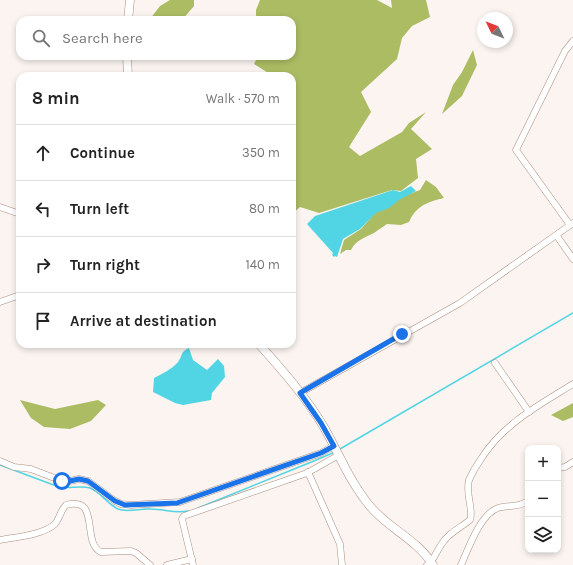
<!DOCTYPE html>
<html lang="en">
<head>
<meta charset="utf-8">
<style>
  :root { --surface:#fff; --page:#f6f6f6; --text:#222; --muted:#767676; --line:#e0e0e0 }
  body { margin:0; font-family:Karla,sans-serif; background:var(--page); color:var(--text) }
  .controls { position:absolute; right:12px; bottom:12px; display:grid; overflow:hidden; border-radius:8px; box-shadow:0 2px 6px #0003 }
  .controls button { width:36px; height:36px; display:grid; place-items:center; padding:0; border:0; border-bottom:1px solid var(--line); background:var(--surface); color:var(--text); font:20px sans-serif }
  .compass { position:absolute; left:477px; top:12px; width:36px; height:36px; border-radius:50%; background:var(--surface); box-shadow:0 2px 6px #0003; rotate:313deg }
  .stop { position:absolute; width:12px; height:12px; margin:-9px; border:3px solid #1a73e8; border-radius:50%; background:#fff }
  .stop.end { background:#1a73e8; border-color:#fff; box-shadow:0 1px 4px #0008 }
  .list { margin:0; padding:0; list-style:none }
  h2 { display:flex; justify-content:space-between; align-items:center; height:52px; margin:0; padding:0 16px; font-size:17px }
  h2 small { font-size:13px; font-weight:400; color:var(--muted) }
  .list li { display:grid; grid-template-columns:26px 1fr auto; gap:12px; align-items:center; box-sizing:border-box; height:56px; padding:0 16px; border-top:1px solid var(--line) }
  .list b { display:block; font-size:15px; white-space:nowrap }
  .list em { font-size:13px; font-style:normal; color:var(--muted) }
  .icon { flex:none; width:22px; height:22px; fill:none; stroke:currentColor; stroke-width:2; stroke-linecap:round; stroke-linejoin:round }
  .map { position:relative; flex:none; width:573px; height:565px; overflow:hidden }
  .search { position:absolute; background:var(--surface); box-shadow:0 2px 6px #0003; left:16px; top:16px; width:280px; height:44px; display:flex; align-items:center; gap:10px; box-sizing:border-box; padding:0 14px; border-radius:12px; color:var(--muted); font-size:15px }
  .panel { position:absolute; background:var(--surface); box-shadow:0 2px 6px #0003; left:16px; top:72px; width:280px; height:276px; border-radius:12px }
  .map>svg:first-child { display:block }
  .forest { fill:#acbc63 }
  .water { fill:#51d5e4 }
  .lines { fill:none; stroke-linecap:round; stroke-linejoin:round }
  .stream { stroke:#51d5e4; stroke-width:1.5 }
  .minor-casing { stroke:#ab8d7f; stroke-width:7 }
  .tertiary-casing { stroke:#ab8d7f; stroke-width:9 }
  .minor { stroke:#fff; stroke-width:6 }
  .tertiary { stroke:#fff; stroke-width:8 }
  .route { stroke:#1a73e8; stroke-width:5 }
</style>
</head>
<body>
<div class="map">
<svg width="573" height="565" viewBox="0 0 573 565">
  <rect width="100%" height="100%" fill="#fbf4f1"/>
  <g class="forest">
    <polygon points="170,0 194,0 194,6 182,20 135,20 150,19 160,6"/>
    <polygon points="260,0 377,0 392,8 391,0 426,0 430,17 412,26 402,38 397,59 361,92 371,112 349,147 360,156 402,132 409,123 426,112 411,129 432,149 416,159 418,178 401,191 392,190 319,213 300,207 292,214 292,76 273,76 254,64 258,56 292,56 292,20 256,20 256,10"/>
    <polygon points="473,50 477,65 462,96 442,114 453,85 462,72"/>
    <path d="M426,180L436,187L444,198C427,202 416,206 409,222L401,225L387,224C383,227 378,230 374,233C364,238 356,240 351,250H346L340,254L344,240L361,229L375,213L401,197L420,190Z"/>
    <polygon points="20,400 55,409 98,400 106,405 91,421 70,429 44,427 31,418"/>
    <polygon points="573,403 573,417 563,421 551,415"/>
  </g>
  <g class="water">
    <polygon points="411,186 416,191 399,200 389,208 376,213 360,229 343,239 337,257 335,256 334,257 332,255 333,253 307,224 315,216 393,190 400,192"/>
    <path d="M189,348L193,360L207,370L218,359L224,366L225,377L212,393L211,400L183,405L175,403L153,392L154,378C162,374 172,369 178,362C183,355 180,352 189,348Z"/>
  </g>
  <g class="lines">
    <g class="stream">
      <polyline points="340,449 573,313"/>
      <path d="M0,465L59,487C69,489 81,485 90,488C101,492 107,504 118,509C128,513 140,508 151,509C164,509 175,514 188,511"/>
      <polyline points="198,508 309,463 335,452"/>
    </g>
    <defs>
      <g id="minor">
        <polyline points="0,207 20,214"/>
        <polyline points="570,225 516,150 565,51 573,41"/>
        <polyline points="557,236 573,259"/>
        <polyline points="0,302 20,295"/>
        <polyline points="495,363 529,412"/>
        <polyline points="300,393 460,303 573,223"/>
        <polyline points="0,461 14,467 31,469 62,481 70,481 79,479 88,481 115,501 121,504 131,505 180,502 321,453 334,446"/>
        <polyline points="558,468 565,467 573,462"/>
        <polyline points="308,472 340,544 342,565"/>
        <path d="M0,540C16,537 43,535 55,524C60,518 60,511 66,505C101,495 81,543 101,552L131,551L136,553L150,565"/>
        <polyline points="167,565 192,559"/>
        <polyline points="193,565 182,519 184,516 307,473 339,455"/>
        <path d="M427,565C434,561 436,552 441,545C448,533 460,528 470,520C474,510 465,494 469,480C472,473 476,466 481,459C503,424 539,405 573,384"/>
        <path d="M461,565C468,550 480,514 498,508C508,505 518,508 528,501"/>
      </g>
      <g id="tertiary">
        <polyline points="128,20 130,0"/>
        <polyline points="127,56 128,76"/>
        <path d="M259,344C283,371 307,398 325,429C339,454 350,482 369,505C387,528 417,539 433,565"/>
      </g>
    </defs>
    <use href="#minor" class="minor-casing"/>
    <use href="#tertiary" class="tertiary-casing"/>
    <use href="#minor" class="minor"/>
    <use href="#tertiary" class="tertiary"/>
  </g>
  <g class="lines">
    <polyline class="route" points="62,481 70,481 79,479 88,481 115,501 125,505 177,503 321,453 334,446 321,423 300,393 402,334"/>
  </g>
</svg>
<div class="controls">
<button>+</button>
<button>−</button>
<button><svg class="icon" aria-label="layers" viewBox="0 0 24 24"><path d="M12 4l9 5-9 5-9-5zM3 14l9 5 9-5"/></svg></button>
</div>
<svg class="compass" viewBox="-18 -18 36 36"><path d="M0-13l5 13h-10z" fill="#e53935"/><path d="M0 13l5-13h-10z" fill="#767676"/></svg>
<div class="stop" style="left:62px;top:481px"></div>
<div class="stop end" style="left:402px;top:334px"></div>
<div class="search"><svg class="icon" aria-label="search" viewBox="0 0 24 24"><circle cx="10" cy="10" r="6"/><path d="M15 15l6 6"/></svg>Search here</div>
<section class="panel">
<h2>8 min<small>Walk · 570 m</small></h2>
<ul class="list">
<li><svg class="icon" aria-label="ahead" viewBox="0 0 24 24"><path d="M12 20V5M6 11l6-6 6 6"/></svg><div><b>Continue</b></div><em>350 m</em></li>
<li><svg class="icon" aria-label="left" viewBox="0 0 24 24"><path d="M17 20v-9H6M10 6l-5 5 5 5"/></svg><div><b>Turn left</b></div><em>80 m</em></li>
<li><svg class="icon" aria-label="right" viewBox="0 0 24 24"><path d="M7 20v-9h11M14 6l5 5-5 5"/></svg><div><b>Turn right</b></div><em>140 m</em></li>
<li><svg class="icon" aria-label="arrive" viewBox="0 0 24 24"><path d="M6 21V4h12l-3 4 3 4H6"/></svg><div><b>Arrive at destination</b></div></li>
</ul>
</section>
</div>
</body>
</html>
